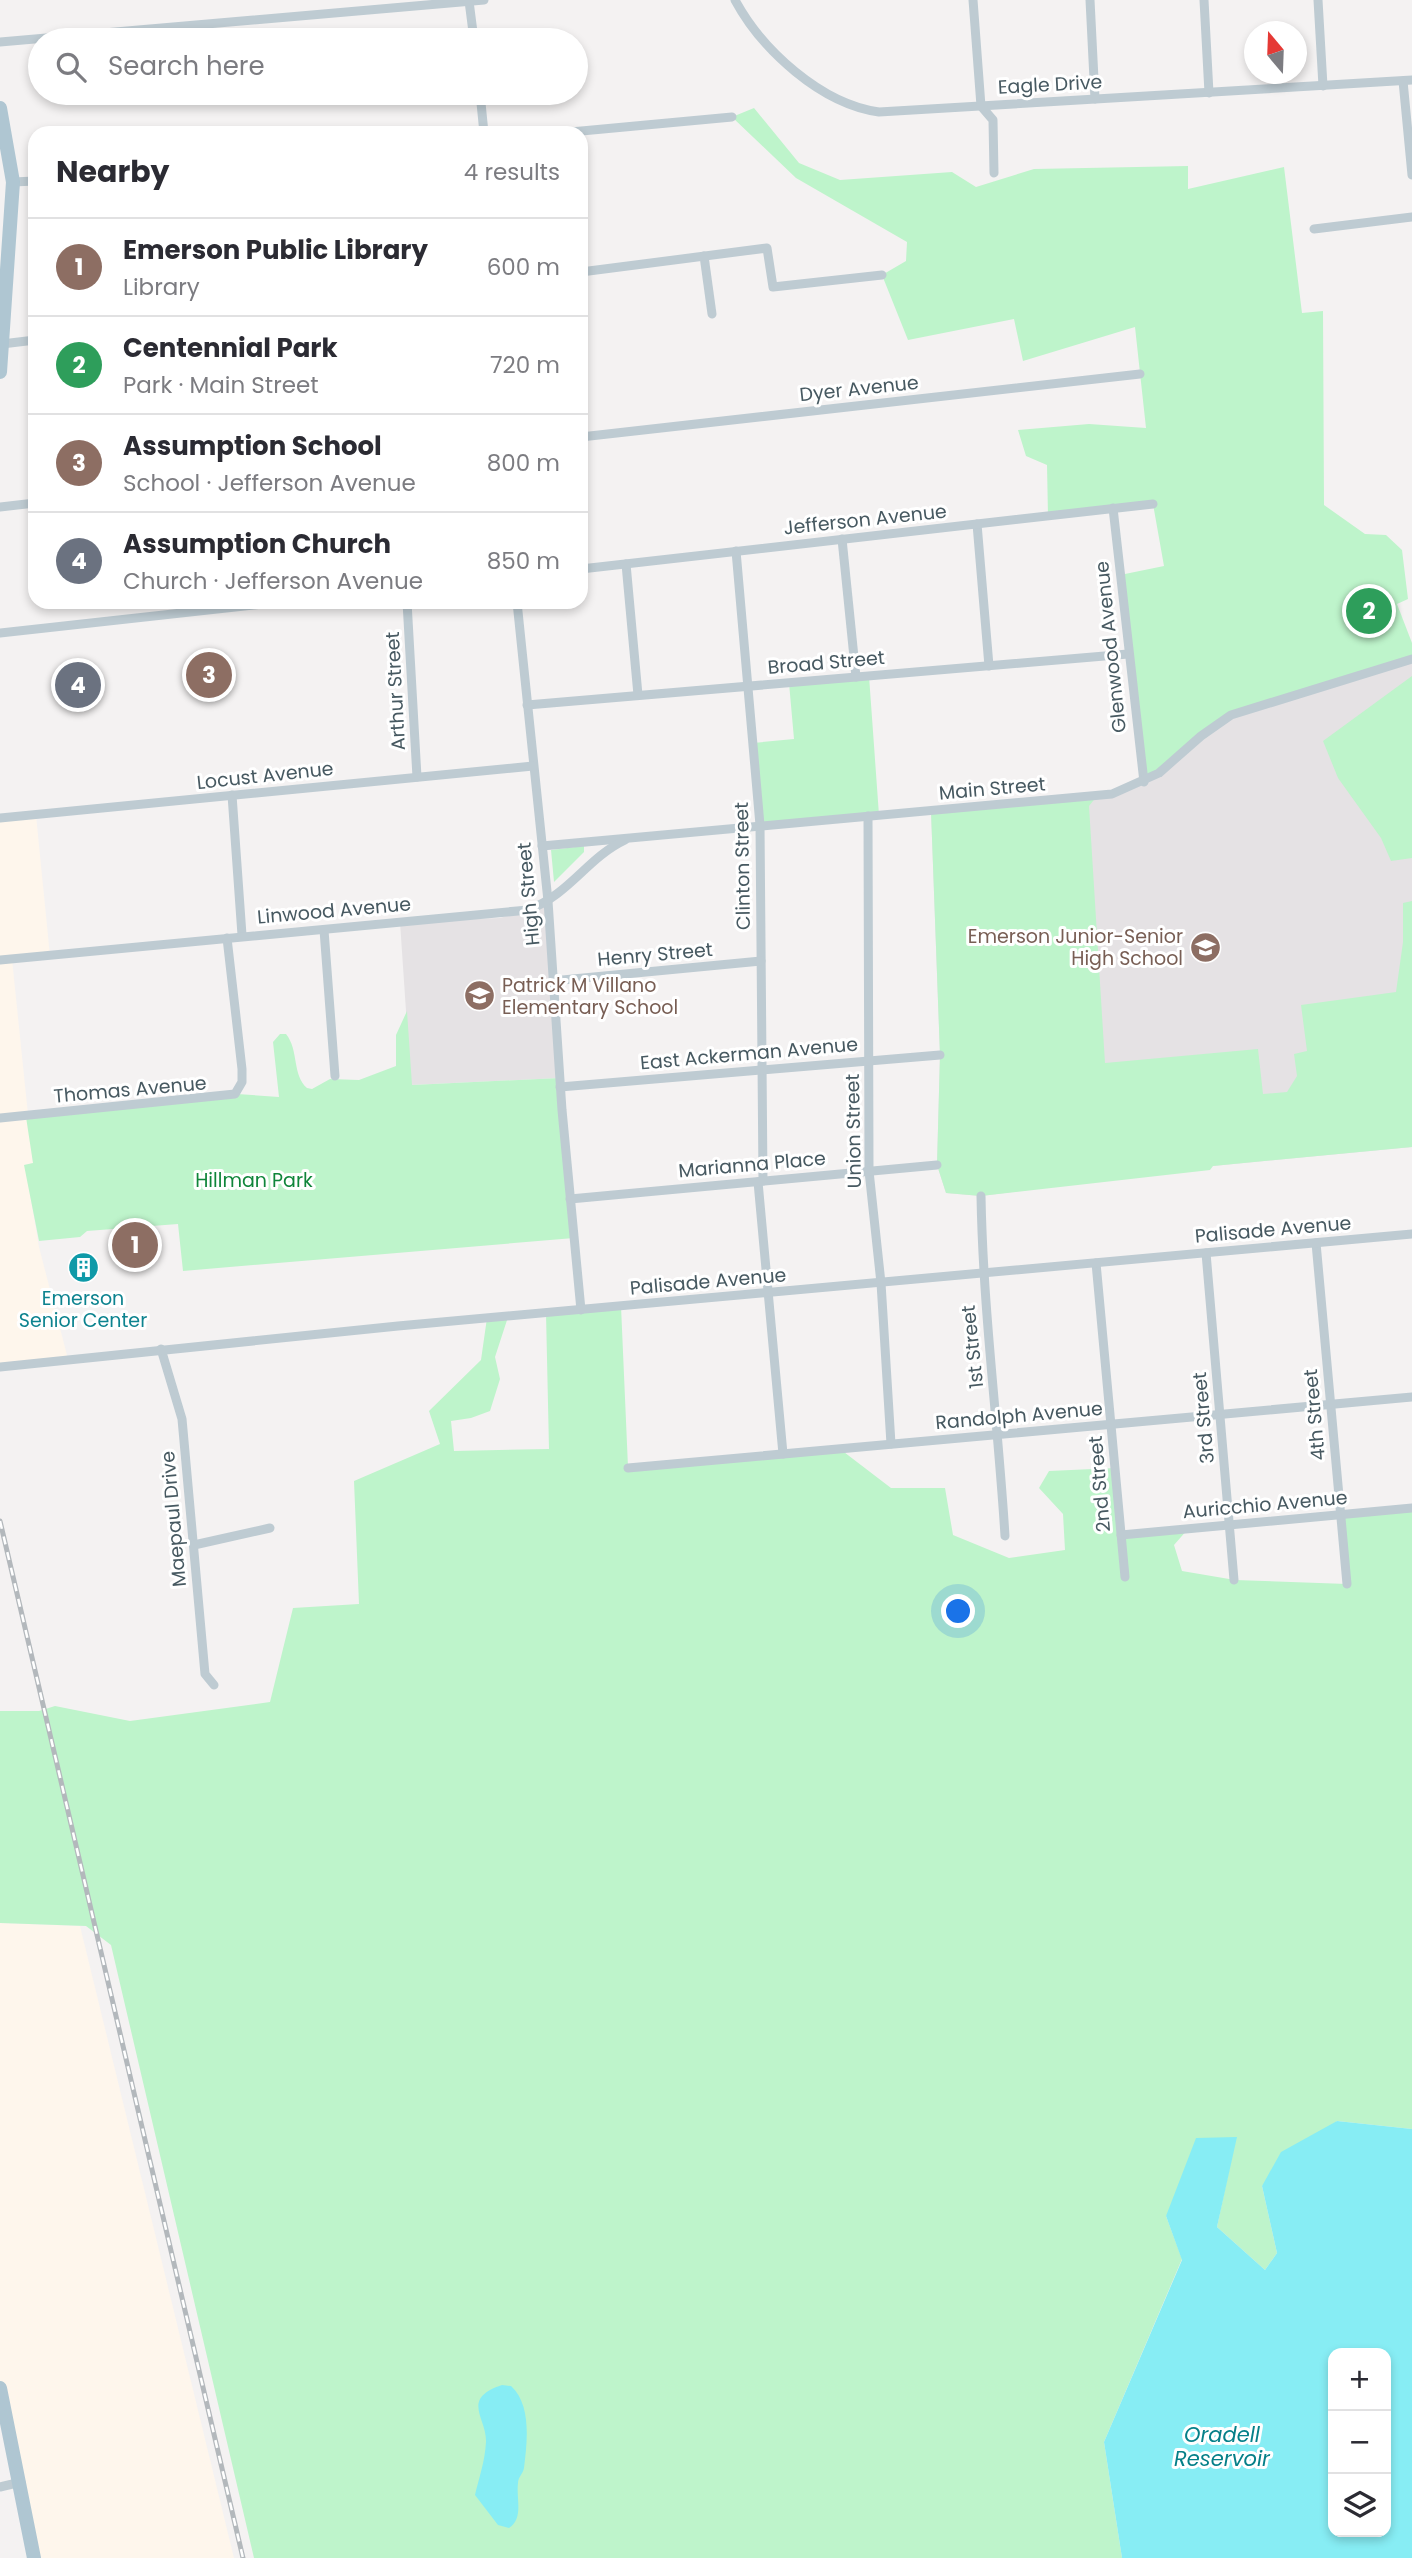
<!DOCTYPE html>
<html lang="en">
<head>
<meta charset="utf-8">
<style>
  :root { --surface:#fff; --page:#f2f2f3; --text:#2b2b33; --muted:#7c7c81; --line:#e1e1e2; --accent:#d93025 }
  body { margin:0; font-family:Poppins,sans-serif; background:var(--page); color:var(--text) }
  .controls { position:absolute; right:21px; bottom:21px; display:grid; overflow:hidden; border-radius:14px; box-shadow:0 4px 10px #0003 }
  .controls button { width:63px; height:63px; display:grid; place-items:center; padding:0; border:0; border-bottom:2px solid var(--line); background:var(--surface); color:var(--text); font:35px sans-serif }
  .compass { position:absolute; left:1244px; top:21px; width:63px; height:63px; border-radius:50%; background:var(--surface); box-shadow:0 4px 10px #0003; rotate:341deg }
  .you { position:absolute; left:959px; top:1612px; width:24px; height:24px; margin:-18px; border:5px solid #fff; border-radius:50%; background:#1a73e8; box-shadow:0 0 0 10px #1a73e833 }
  .badge { display:grid; place-items:center; width:46px; height:46px; border-radius:50%; background:var(--accent); color:#fff; font-size:23px; font-weight:700 }
  .pin { position:absolute; translate:-50% -50%; border:4px solid #fff; box-shadow:0 2px 7px #0006 }
  .list { margin:0; padding:0; list-style:none }
  h2 { display:flex; justify-content:space-between; align-items:center; height:91px; margin:0; padding:0 28px; font-size:30px }
  h2 small { font-size:23px; font-weight:400; color:var(--muted) }
  .list li { display:grid; grid-template-columns:46px 1fr auto; gap:21px; align-items:center; box-sizing:border-box; height:98px; padding:0 28px; border-top:2px solid var(--line) }
  .list b { display:block; font-size:26px; white-space:nowrap }
  .list p { margin:0; font-size:23px; white-space:nowrap; color:var(--muted) }
  .list em { font-size:23px; font-style:normal; color:var(--muted) }
  .icon { flex:none; width:38px; height:38px; fill:none; stroke:currentColor; stroke-width:2; stroke-linecap:round; stroke-linejoin:round }
  .map { position:relative; flex:none; width:1412px; height:2558px; overflow:hidden }
  .search { position:absolute; background:var(--surface); box-shadow:0 4px 10px #0003; left:28px; top:28px; width:560px; height:77px; display:flex; align-items:center; gap:18px; box-sizing:border-box; padding:0 24px; border-radius:38px; color:var(--muted); font-size:26px }
  .panel { position:absolute; background:var(--surface); box-shadow:0 4px 10px #0003; left:28px; top:126px; width:560px; height:483px; border-radius:21px }
  .map>svg:first-child { display:block }
  .commercial { fill:#fef6ec }
  .education { fill:#e5e2e4 }
  .green { fill:#bef4cb }
  .water { fill:#87edf4; fill-rule:evenodd }
  .lines { fill:none; stroke-linecap:round; stroke-linejoin:round }
  .minor { stroke:#becbd2; stroke-width:9 }
  .primary { stroke:#afc6d2; stroke-width:14 }
  .rail-casing { stroke:#b3b8bc; stroke-width:5 }
  .rail { stroke:#fff; stroke-width:2.5; stroke-dasharray:8; stroke-linecap:butt }
  .labels { text-anchor:middle; stroke-width:6; stroke-linejoin:round; paint-order:stroke }
  .street-label { font-size:19px; fill:#475961; stroke:#fff }
  .education-label { font-size:19px; fill:#785e54; stroke:#fff; text-anchor:end }
  .park-label { font-size:19px; fill:#0f853a; stroke:#fff }
  .culture-label { font-size:19px; fill:#0d838f; stroke:#fff }
  .water-label { font-size:21px; font-style:italic; fill:#058089; stroke:#fff }
</style>
</head>
<body>
<div class="map">
<svg width="1412" height="2558" viewBox="0 0 1412 2558">
  <rect width="100%" height="100%" fill="#f4f2f2"/>
  <g class="commercial">
    <polygon points="36,815 50,956 12,959 33,1163 25,1165 39,1247 68,1359 0,1367 0,818"/>
    <polygon points="0,1923 80,1926 234,2558 34,2558 0,2388"/>
  </g>
  <g class="education">
    <polygon points="1412,659 1412,1147 1213,1166 981,1196 946,1193 937,1165 940,1055 931,811 1127,789 1216,724"/>
    <polygon points="546,904 560,1078 411,1085 400,922 500,918"/>
  </g>
  <g class="green">
    <polygon points="754,108 799,163 840,180 952,172 976,187 1034,169 1188,166 1188,189 1284,167 1302,313 1323,311 1324,505 1365,534 1386,535 1402,550 1408,599 1397,604 1412,643 1412,659 1247,708 1144,782 1120,575 1164,566 1153,504 1048,516 1047,465 1026,456 1018,430 1089,424 1146,428 1135,327 1023,361 1014,319 908,340 882,275 906,261 907,242 796,178 732,117"/>
    <polygon points="869,676 879,815 760,825 753,743 794,739 789,683"/>
    <polygon points="1412,676 1412,858 1391,861 1381,838 1338,778 1323,741"/>
    <polygon points="1097,796 1089,806 1105,1063 1258,1049 1263,1094 1287,1092 1297,1076 1294,1054 1307,1051 1301,1005 1396,992 1403,942 1403,903 1412,901 1412,1147 1213,1166 1210,1170 981,1196 946,1193 937,1165 940,1055 931,811"/>
    <polygon points="584,846 584,852 554,882 551,850"/>
    <path d="M407,1011L412,1085L560,1078L574,1238L183,1271L178,1224L87,1231L80,1237L39,1241L24,1165L33,1163L26,1117L237,1094L279,1097L273,1042L280,1034H286C299,1050 292,1075 307,1088L312,1089L330,1079L359,1080L396,1066V1035Z"/>
    <polygon points="621,1306 628,1467 840,1449 891,1488 945,1488 953,1535 1009,1558 1065,1550 1063,1514 1039,1488 1049,1471 1115,1468 1121,1535 1188,1529 1174,1545 1182,1571 1235,1580 1347,1584 1341,1515 1412,1508 1412,2129 1337,2121 1262,2186 1277,2253 1265,2270 1217,2227 1236,2137 1166,2216 1182,2259 1104,2442 1122,2558 254,2558 111,1945 86,1926 0,1923 0,1711 39,1711 55,1706 130,1721 270,1702 293,1608 359,1604 354,1481 440,1444 429,1411 481,1360 487,1318 508,1317 495,1357 500,1379 490,1411 471,1418 451,1421 454,1451 549,1449 546,1313"/>
  </g>
  <g class="water">
    <path d="M1337,2121L1412,2129V2558H1122L1104,2442L1182,2260L1166,2216L1196,2138L1237,2137L1217,2227L1265,2270L1277,2253L1262,2186L1281,2152ZM1333,2353H1386V2532H1333Z"/>
    <path d="M502,2385L511,2386C532,2405 527,2443 524,2468C523,2474 518,2477 518,2483C516,2499 524,2518 509,2528L498,2525L475,2495C479,2478 485,2461 486,2442C487,2418 460,2399 502,2385Z"/>
  </g>
  <g class="lines">
    <g class="minor">
      <path d="M735,0C762,50 821,104 879,112L1412,80"/>
      <polyline points="973,0 981,106 993,120 994,173"/>
      <polyline points="1090,0 1095,99"/>
      <polyline points="1204,0 1209,93"/>
      <polyline points="1318,0 1323,86"/>
      <polyline points="469,1 474,40"/>
      <polyline points="0,42 484,0"/>
      <polyline points="1403,81 1412,175"/>
      <polyline points="480,93 484,133"/>
      <polyline points="560,133 732,117"/>
      <polyline points="13,182 35,181"/>
      <polyline points="1314,229 1412,217"/>
      <polyline points="704,256 712,314"/>
      <polyline points="581,272 767,248 773,287 882,275"/>
      <polyline points="2,344 35,340"/>
      <polyline points="581,437 1140,374"/>
      <polyline points="0,507 35,503"/>
      <polyline points="1113,508 1144,782"/>
      <polyline points="977,524 989,666"/>
      <polyline points="842,539 856,677"/>
      <polyline points="736,551 760,825 763,1181"/>
      <polyline points="626,564 638,695"/>
      <polyline points="581,569 1153,504"/>
      <polyline points="407,602 417,777"/>
      <polyline points="517,602 548,901 562,1110 581,1310"/>
      <polyline points="0,633 280,602"/>
      <polyline points="527,705 1128,654"/>
      <polyline points="232,795 242,935"/>
      <polyline points="868,816 869,1171 881,1283 891,1444"/>
      <polyline points="0,818 533,766"/>
      <polyline points="542,846 1112,794 1159,773 1201,736 1231,715 1412,659"/>
      <polyline points="324,930 335,1076"/>
      <path d="M0,960L528,910C570,894 587,858 625,840"/>
      <polyline points="552,981 761,961"/>
      <polyline points="560,1087 940,1055"/>
      <polyline points="0,1118 235,1094 242,1082 242,1069 227,938"/>
      <polyline points="758,1182 783,1454"/>
      <path d="M981,1196C983,1310 998,1422 1005,1536"/>
      <polyline points="570,1199 937,1165"/>
      <polyline points="1316,1243 1347,1584"/>
      <polyline points="1206,1253 1234,1580"/>
      <polyline points="1096,1263 1125,1577"/>
      <polyline points="161,1349 182,1419 205,1674 214,1685"/>
      <polyline points="0,1367 398,1326 1412,1234"/>
      <polyline points="628,1468 1412,1397"/>
      <polyline points="1121,1535 1412,1508"/>
      <polyline points="194,1545 270,1528"/>
      <polyline points="0,2487 21,2482"/>
    </g>
    <g class="primary">
      <polyline points="0,108 13,182 0,372"/>
      <polyline points="0,2388 34,2558"/>
    </g>
    <defs>
      <polyline id="rail" points="0,1521 243,2558"/>
    </defs>
    <use href="#rail" class="rail-casing"/>
    <use href="#rail" class="rail"/>
  </g>
  <defs>
    <symbol id="school-disc" viewBox="-11 -11 22 22"><circle r="9.5" fill="#8d6e63" stroke="#fff"/><path d="M0-5L7-2L0 1L-7-2ZM-4 1L0 2.5L4 1V4Q0 6-4 4Z" fill="#fff"/></symbol>
    <symbol id="building-disc" viewBox="-11 -11 22 22"><circle r="9.5" fill="#0f9aa8" stroke="#fff"/><path d="M-4-6H4V6H1V3H-1V6H-4ZM-2.5-4.3h1.7v1.8h-1.7ZM.8-4.3h1.7v1.8H.8ZM-2.5-1h1.7V.8h-1.7ZM.8-1h1.7V.8H.8Z" fill="#fff"/></symbol>
  </defs>
  <g fill-rule="evenodd">
    <use href="#school-disc" x="1188" y="930" width="35" height="35"/>
    <use href="#school-disc" x="462" y="978" width="35" height="35"/>
    <use href="#building-disc" x="66" y="1250" width="35" height="35"/>
  </g>
  <g class="labels">
    <g class="street-label">
      <text transform="translate(1050 84) rotate(-3)" y="7">Eagle Drive</text>
      <text transform="translate(859 388) rotate(-6)" y="7">Dyer Avenue</text>
      <text transform="translate(865 519) rotate(-6)" y="7">Jefferson Avenue</text>
      <text transform="translate(1110 647) rotate(-96)" y="7">Glenwood Avenue</text>
      <text transform="translate(826 662) rotate(-5)" y="7">Broad Street</text>
      <text transform="translate(395 691) rotate(-93)" y="7">Arthur Street</text>
      <text transform="translate(265 775) rotate(-6)" y="7">Locust Avenue</text>
      <text transform="translate(992 788) rotate(-5)" y="7">Main Street</text>
      <text transform="translate(742 866) rotate(-91)" y="7">Clinton Street</text>
      <text transform="translate(528 894) rotate(-95)" y="7">High Street</text>
      <text transform="translate(334 910) rotate(-5)" y="7">Linwood Avenue</text>
      <text transform="translate(655 954) rotate(-5)" y="7">Henry Street</text>
      <text transform="translate(749 1053) rotate(-5)" y="7">East Ackerman Avenue</text>
      <text transform="translate(130 1089) rotate(-5)" y="7">Thomas Avenue</text>
      <text transform="translate(853 1131) rotate(-91)" y="7">Union Street</text>
      <text transform="translate(752 1164) rotate(-5)" y="7">Marianna Place</text>
      <text transform="translate(1273 1229) rotate(-5)" y="7">Palisade Avenue</text>
      <text transform="translate(708 1281) rotate(-5)" y="7">Palisade Avenue</text>
      <text transform="translate(972 1347) rotate(-96)" y="7">1st Street</text>
      <text transform="translate(1019 1415) rotate(-5)" y="7">Randolph Avenue</text>
      <text transform="translate(1314 1415) rotate(-95)" y="7">4th Street</text>
      <text transform="translate(1203 1418) rotate(-95)" y="7">3rd Street</text>
      <text transform="translate(1099 1484) rotate(-95)" y="7">2nd Street</text>
      <text transform="translate(1265 1504) rotate(-5)" y="7">Auricchio Avenue</text>
      <text transform="translate(173 1519) rotate(-95)" y="7">Maepaul Drive</text>
    </g>
    <g class="education-label">
      <text x="1183" y="943">Emerson Junior-Senior<tspan x="1183" dy="22">High School</tspan></text>
      <text x="502" y="992" text-anchor="start">Patrick M Villano<tspan x="502" dy="22">Elementary School</tspan></text>
    </g>
    <g class="park-label">
      <text x="254" y="1187">Hillman Park</text>
    </g>
    <g class="culture-label">
      <text x="83" y="1305">Emerson<tspan x="83" dy="22">Senior Center</tspan></text>
    </g>
    <g class="water-label">
      <text x="1222" y="2442">Oradell<tspan x="1222" dy="24">Reservoir</tspan></text>
    </g>
  </g>
</svg>
<div class="controls">
<button>+</button>
<button>−</button>
<button><svg class="icon" aria-label="layers" viewBox="0 0 24 24"><path d="M12 4l9 5-9 5-9-5zM3 14l9 5 9-5"/></svg></button>
</div>
<svg class="compass" viewBox="-18 -18 36 36"><path d="M0-13l5 13h-10z" fill="#e53935"/><path d="M0 13l5-13h-10z" fill="#7c7c81"/></svg>
<div class="you"></div>
<div class="pin badge" style="left:135px;top:1245px;background:#8d6e63">1</div>
<div class="pin badge" style="left:1369px;top:611px;background:#2e9e5b">2</div>
<div class="pin badge" style="left:209px;top:675px;background:#8d6e63">3</div>
<div class="pin badge" style="left:78px;top:685px;background:#6b7280">4</div>
<div class="search"><svg class="icon" aria-label="search" viewBox="0 0 24 24"><circle cx="10" cy="10" r="6"/><path d="M15 15l6 6"/></svg>Search here</div>
<section class="panel">
<h2>Nearby<small>4 results</small></h2>
<ul class="list">
<li><span class="badge" style="background:#8d6e63">1</span><div><b>Emerson Public Library</b><p>Library</p></div><em>600 m</em></li>
<li><span class="badge" style="background:#2e9e5b">2</span><div><b>Centennial Park</b><p>Park · Main Street</p></div><em>720 m</em></li>
<li><span class="badge" style="background:#8d6e63">3</span><div><b>Assumption School</b><p>School · Jefferson Avenue</p></div><em>800 m</em></li>
<li><span class="badge" style="background:#6b7280">4</span><div><b>Assumption Church</b><p>Church · Jefferson Avenue</p></div><em>850 m</em></li>
</ul>
</section>
</div>
</body>
</html>
